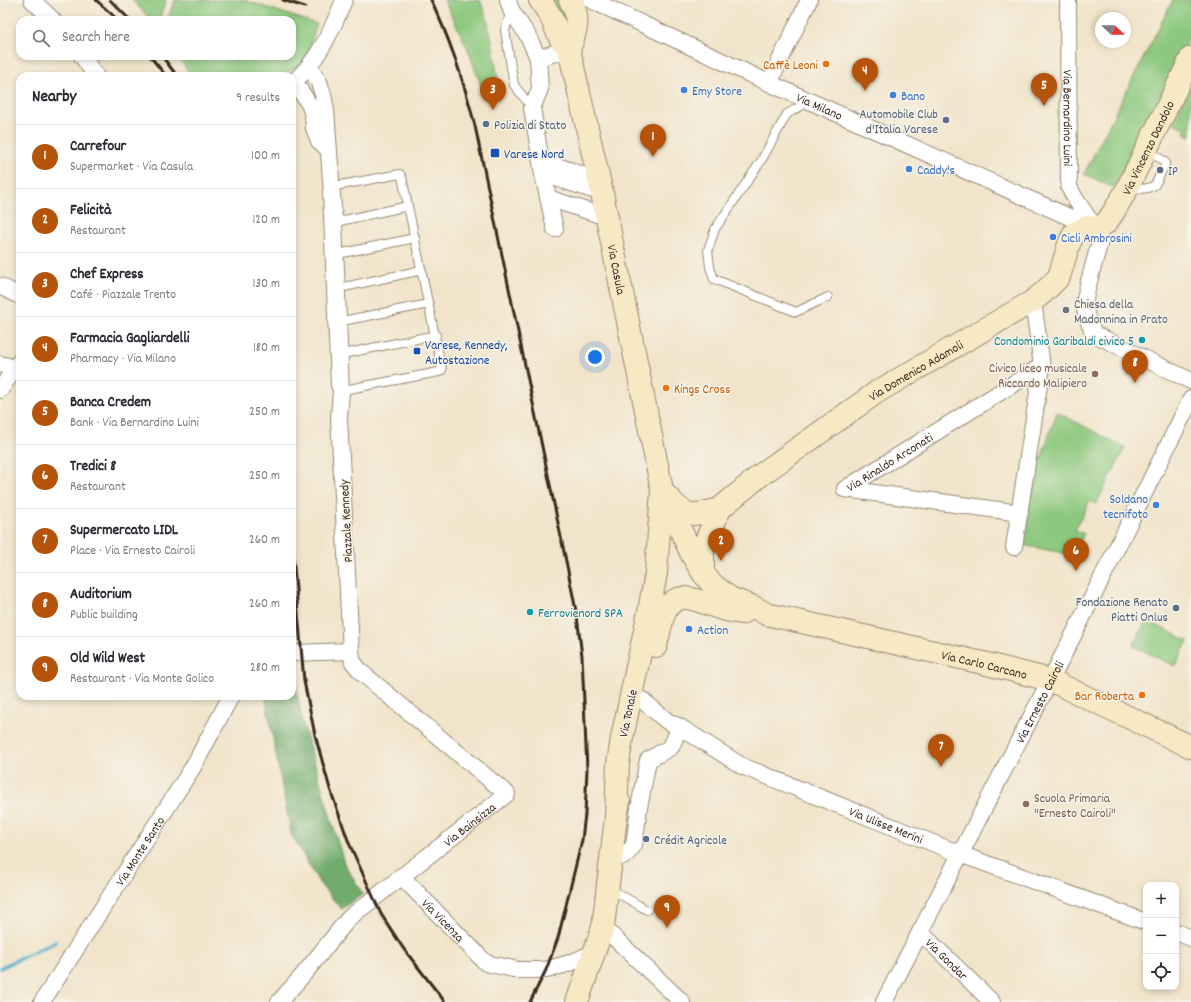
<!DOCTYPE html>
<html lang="en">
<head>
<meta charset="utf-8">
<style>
  :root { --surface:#fff; --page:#f2f2f3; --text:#2b2b33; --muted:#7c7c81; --line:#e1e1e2; --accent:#b45309 }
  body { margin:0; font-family:Dekko,sans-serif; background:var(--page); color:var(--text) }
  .controls { position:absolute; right:12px; bottom:12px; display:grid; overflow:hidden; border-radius:8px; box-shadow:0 2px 6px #0003 }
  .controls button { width:36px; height:36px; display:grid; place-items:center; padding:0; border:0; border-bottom:1px solid var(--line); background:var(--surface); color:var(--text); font:20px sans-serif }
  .compass { position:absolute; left:1095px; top:12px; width:36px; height:36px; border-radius:50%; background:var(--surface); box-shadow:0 2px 6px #0003; rotate:111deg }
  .you { position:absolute; left:595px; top:357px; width:14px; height:14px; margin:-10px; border:3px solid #fff; border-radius:50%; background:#1a73e8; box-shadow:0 0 0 6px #1a73e833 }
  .badge { display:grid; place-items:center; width:26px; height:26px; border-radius:50%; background:var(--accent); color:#fff; font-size:13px; font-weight:700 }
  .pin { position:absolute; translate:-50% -33px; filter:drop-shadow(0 1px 2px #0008) }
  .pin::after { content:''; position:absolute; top:21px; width:14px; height:12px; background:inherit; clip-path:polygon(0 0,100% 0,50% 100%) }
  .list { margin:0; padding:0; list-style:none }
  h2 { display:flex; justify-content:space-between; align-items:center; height:52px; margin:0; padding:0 16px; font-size:17px }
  h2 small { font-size:13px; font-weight:400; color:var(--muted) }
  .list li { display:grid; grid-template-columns:26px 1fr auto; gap:12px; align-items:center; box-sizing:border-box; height:64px; padding:0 16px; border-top:1px solid var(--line) }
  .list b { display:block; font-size:15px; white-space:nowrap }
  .list p { margin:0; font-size:13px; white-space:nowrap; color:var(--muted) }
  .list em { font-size:13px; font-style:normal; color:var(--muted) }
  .icon { flex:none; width:22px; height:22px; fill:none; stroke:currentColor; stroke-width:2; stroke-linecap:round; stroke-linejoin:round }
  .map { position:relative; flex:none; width:1191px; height:1002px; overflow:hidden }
  .search { position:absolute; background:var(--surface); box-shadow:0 2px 6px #0003; left:16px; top:16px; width:280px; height:44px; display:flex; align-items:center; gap:10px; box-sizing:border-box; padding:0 14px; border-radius:12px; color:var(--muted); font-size:15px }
  .panel { position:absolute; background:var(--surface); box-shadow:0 2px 6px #0003; left:16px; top:72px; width:280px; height:628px; border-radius:12px }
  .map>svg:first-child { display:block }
  .green { fill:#8cc87e; stroke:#64794e }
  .forest { fill:#71ac6d; stroke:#566b46 }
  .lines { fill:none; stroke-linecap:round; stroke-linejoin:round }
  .stream { stroke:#4aadc9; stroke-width:4 }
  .lane-casing { stroke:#968774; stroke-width:10 }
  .street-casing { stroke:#968774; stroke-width:18 }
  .secondary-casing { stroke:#968774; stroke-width:24 }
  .lane { stroke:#fff; stroke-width:8 }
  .street { stroke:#fff; stroke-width:16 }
  .secondary { stroke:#f6e9c3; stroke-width:22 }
  .rail { stroke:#3b2a1e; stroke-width:3 }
  .food-dot { fill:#e8710a; stroke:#f7f3e8; stroke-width:1.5 }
  .shop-dot { fill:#3f7fe0; stroke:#f7f3e8; stroke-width:1.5 }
  .service-dot { fill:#5c6f8a; stroke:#f7f3e8; stroke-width:1.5 }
  .transit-dot { fill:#1a4fb4; stroke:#f7f3e8; stroke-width:1.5 }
  .worship-dot { fill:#6b7280; stroke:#f7f3e8; stroke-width:1.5 }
  .culture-dot { fill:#0f9aa8; stroke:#f7f3e8; stroke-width:1.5 }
  .education-dot { fill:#8d6e63; stroke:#f7f3e8; stroke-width:1.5 }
  .labels { text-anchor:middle; stroke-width:3; stroke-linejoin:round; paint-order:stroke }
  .food-label { font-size:13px; fill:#c56008; stroke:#f7f3e8; text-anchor:end }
  .shop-label { font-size:13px; fill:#366cbe; stroke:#f7f3e8; text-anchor:start }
  .street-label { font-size:13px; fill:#3b2a1e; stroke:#f7f3e8 }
  .service-label { font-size:13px; fill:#4e5e75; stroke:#f7f3e8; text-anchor:start }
  .transit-label { font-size:13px; fill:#164399; stroke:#f7f3e8; text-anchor:start }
  .worship-label { font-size:13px; fill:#5b616d; stroke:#f7f3e8; text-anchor:start }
  .culture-label { font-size:13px; fill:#0d838f; stroke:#f7f3e8; text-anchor:end }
  .education-label { font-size:13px; fill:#785e54; stroke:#f7f3e8; text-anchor:end }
</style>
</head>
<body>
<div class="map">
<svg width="1191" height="1002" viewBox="0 0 1191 1002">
  <rect width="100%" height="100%" fill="#f7f3e8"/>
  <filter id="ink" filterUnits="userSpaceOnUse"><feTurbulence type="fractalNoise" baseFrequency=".025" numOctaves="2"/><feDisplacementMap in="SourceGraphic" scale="8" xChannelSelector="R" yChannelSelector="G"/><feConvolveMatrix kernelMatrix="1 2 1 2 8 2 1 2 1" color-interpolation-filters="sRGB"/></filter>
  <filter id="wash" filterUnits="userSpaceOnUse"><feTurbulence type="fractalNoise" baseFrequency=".012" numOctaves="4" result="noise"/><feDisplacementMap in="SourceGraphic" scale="16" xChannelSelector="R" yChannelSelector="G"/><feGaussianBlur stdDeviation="0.9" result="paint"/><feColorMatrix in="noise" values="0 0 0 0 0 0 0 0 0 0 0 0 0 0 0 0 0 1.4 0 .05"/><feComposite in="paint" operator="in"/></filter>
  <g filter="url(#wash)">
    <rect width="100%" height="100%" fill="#f1e4ca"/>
    <g class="green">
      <polygon points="132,0 166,0 159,20 151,20"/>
      <polygon points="175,0 244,0 317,24 304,62 281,76 191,76 178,56 292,56 292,20 167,20"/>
      <path d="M444,0H480C492,26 494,57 499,85L485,88L481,86L468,49Z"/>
      <polygon points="550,0 562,0 567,26"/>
      <polygon points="1173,0 1191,0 1191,33 1114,188 1084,174"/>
      <polygon points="1191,87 1191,136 1184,133 1186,128 1173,123"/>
      <polygon points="1057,412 1125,448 1096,504 1090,501 1075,530 1084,534 1073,555 1022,545 1025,505"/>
      <polygon points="1146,620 1188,641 1175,666 1133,646"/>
    </g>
    <polygon class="forest" points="292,670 295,680 302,720 344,863 363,894 341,909 320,884 291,834 265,696 292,696"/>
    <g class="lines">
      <polyline class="stream" points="0,968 55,942"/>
    </g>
  </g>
  <g filter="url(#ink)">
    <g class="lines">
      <defs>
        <g id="lane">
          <polyline points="511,11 505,30 514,85 532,108"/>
          <polyline points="810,101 787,114 761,161 715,229 708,250 710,267 714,279 796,312 828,297"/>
          <polygon points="400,174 402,177 442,370 439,372 338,391 335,386 327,191 330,187"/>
          <path d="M1129,185C1139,190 1145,190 1155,185L1165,165V162L1148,150"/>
          <polyline points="331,223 408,206"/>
          <polyline points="333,255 415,238"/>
          <polyline points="335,289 422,270"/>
          <polyline points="337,322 429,304"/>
          <polyline points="338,355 436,335"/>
          <polyline points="609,888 647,910"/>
        </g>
        <g id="street">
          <polyline points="32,0 53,20"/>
          <polyline points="508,0 511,10 528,36 538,58 540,89 532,108 543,174 555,229"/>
          <path id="s1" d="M591,0L769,83L1094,228"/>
          <path id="s2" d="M1068,0L1069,187L1076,200L1097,231L1100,241L1088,285L1084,304L1087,318L1094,334L1191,381"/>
          <polyline points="82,56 96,76"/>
          <polyline points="538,58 569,49"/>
          <polyline points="294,81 309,104 313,115 314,128 319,141 329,150"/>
          <path d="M292,83C318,62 332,30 344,0"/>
          <polyline points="769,83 809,0"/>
          <polyline points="541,160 599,181"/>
          <polyline points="543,174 593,190"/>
          <polyline points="548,198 606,217"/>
          <polyline points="0,286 20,296"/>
          <polyline points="0,364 15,368"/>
          <polyline points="0,390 20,361"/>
          <path id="s3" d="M845,489L1042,366"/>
          <polyline points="845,489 1020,513"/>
          <polyline points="1014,547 1042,366 1033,301"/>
          <polyline points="292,653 351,651"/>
          <path id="s4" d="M642,700L667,721L680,727L742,766L960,854L1146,922"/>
          <polyline points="610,860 626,855 634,845 639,808 648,760 671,747 680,727"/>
          <path id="s5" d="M401,876L486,963L518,970H546L570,963L593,953"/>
          <polyline points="603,927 682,1002"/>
          <path id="s6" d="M920,932L992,1002"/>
          <polyline points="1176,932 1191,938"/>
          <path id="s7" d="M42,1002L193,767L231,696"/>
          <path id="s8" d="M279,1002L303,975L349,918L507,794L362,673L353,662L351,651L339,418L341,391L334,222L326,110L323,95L319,82L309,66"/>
          <path id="s9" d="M884,1002L1077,628L1191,399"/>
        </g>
        <g id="secondary">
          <path id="s10" d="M540,0L550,15L560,38L569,49L602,193L662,490L656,573L649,611L622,738L618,763L616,817"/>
          <path d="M569,49C576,33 581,16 570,0"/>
          <path id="s11" d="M663,491L692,555L703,573L710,582L730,598L756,608L766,614L983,663L1050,680L1191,747"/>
          <path d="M668,497C688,520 693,515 720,509"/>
          <path id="s12" d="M703,573V547L720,509L723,506L762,474L877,392L1033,301L1045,291L1059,277L1069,244L1074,233L1082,229L1087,227L1094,228L1100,226L1106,223L1113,213L1126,191L1191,58"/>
          <path d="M656,646C659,634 661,620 666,610C678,588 699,602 716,607C725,610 734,612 743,613"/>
          <polyline points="577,1002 603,927 616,817 619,802"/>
        </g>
      </defs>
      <use href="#lane" class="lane-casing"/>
      <use href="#street" class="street-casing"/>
      <use href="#secondary" class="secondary-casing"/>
      <use href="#lane" class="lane"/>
      <use href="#street" class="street"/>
      <use href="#secondary" class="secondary"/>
      <g class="rail">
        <polyline points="96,0 118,20"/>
        <polyline points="110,0 130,20"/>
        <polyline points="283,0 305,7"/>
        <path d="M431,0C451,41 464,82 475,126L567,566L577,616L582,656L587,769L585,814L582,840L558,938L546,970L530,1002"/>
        <polyline points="150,56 166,76"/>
        <polyline points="162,56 177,76"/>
        <polyline points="292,544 304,681 315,735 330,789 349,843 381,914 403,948 445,1002"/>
      </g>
    </g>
  </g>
  <g class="food-dot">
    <circle cx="826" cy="64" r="4"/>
    <circle cx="666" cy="388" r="4"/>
    <circle cx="1142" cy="695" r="4"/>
  </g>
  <g class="shop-dot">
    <circle cx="684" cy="90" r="4"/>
    <circle cx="893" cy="95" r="4"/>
    <circle cx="909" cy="169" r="4"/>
    <circle cx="1053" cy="237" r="4"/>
    <circle cx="1156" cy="505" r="4"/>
    <circle cx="689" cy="629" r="4"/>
  </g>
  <g class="service-dot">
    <circle cx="946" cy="120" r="4"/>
    <circle cx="486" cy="124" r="4"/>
    <circle cx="1160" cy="170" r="4"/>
    <circle cx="1176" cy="608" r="4"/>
    <circle cx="646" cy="839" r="4"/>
  </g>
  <g class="transit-dot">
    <rect x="490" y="148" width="10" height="10" rx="2"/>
    <rect x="413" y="347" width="8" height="8" rx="2"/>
  </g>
  <circle class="worship-dot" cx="1066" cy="310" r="4"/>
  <g class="culture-dot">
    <circle cx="1142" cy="340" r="4"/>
    <circle cx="530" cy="612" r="4"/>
  </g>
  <g class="education-dot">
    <circle cx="1095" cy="374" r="4"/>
    <circle cx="1026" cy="804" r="4"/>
  </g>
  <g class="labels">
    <g class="food-label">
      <text x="818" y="69">Caffè Leoni</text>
      <text x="674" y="393" text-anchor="start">Kings Cross</text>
      <text x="1134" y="700">Bar Roberta</text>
    </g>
    <g class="shop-label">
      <text x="692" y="95">Emy Store</text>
      <text x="901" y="100">Bano</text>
      <text x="917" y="174">Caddy's</text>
      <text x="1061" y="242">Cicli Ambrosini</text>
      <text x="1148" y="503" text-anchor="end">Soldano<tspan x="1148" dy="15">tecnifoto</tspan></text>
      <text x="697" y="634">Action</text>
    </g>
    <g class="street-label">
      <text dy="5" stroke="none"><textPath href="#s1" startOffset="252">Via Milano</textPath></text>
      <text dy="5" stroke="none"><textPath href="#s2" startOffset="118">Via Bernardino Luini</textPath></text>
      <text dy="5" stroke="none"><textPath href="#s12" startOffset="647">Via Vincenzo Dandolo</textPath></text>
      <text dy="5" stroke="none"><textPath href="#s10" startOffset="283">Via Casula</textPath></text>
      <text dy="5" stroke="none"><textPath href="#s12" startOffset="308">Via Domenico Adamoli</textPath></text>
      <text dy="5" stroke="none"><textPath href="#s3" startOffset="52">Via Rinaldo Arconati</textPath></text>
      <text transform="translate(345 521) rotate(-93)" y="5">Piazzale Kennedy</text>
      <text dy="5" stroke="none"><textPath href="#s11" startOffset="392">Via Carlo Carcano</textPath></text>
      <text dy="5" stroke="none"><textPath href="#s9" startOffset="338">Via Ernesto Cairoli</textPath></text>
      <text transform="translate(627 713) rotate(-78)" y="5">Via Tonale</text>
      <text dy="5" stroke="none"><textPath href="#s8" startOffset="262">Via Bainsizza</textPath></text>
      <text dy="5" stroke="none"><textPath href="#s4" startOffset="276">Via Ulisse Merini</textPath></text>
      <text dy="5" stroke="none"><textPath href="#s7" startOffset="180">Via Monte Santo</textPath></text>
      <text dy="5" stroke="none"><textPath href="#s5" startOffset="61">Via Vicenza</textPath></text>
      <text dy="5" stroke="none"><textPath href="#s6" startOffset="38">Via Gondar</textPath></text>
    </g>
    <g class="service-label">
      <text x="938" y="118" text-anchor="end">Automobile Club<tspan x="938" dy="15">d'Italia Varese</tspan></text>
      <text x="494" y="129">Polizia di Stato</text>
      <text x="1168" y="175">IP</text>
      <text x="1168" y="606" text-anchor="end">Fondazione Renato<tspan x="1168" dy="15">Piatti Onlus</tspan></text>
      <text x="654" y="844">Crédit Agricole</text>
    </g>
    <g class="transit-label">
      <text x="504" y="158">Varese Nord</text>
      <text x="425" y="349">Varese, Kennedy,<tspan x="425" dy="15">Autostazione</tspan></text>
    </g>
    <g class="worship-label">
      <text x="1074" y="308">Chiesa della<tspan x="1074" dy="15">Madonnina in Prato</tspan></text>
    </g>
    <g class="culture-label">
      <text x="1134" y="345">Condominio Garibaldi civico 5</text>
      <text x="538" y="617" text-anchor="start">Ferrovienord SPA</text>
    </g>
    <g class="education-label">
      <text x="1087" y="372">Civico liceo musicale<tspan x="1087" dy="15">Riccardo Malipiero</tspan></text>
      <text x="1034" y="802" text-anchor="start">Scuola Primaria<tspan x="1034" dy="15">"Ernesto Cairoli"</tspan></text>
    </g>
  </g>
</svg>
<div class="controls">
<button>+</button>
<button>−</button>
<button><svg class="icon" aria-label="locate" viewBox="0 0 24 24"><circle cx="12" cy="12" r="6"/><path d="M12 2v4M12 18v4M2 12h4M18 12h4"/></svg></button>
</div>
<svg class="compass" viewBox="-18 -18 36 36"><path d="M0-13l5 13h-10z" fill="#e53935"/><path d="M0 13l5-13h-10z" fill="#7c7c81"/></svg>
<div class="you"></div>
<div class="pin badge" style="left:653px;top:157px">1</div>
<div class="pin badge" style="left:721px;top:561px">2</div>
<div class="pin badge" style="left:493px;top:110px">3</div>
<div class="pin badge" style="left:865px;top:91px">4</div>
<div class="pin badge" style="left:1044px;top:106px">5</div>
<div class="pin badge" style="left:1076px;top:571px">6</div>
<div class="pin badge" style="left:941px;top:767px">7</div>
<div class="pin badge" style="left:1135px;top:383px">8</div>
<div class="pin badge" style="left:667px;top:928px">9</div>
<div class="search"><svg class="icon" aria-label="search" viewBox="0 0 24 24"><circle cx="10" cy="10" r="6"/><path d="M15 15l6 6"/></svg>Search here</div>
<section class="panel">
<h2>Nearby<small>9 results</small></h2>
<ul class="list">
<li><span class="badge">1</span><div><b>Carrefour</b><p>Supermarket · Via Casula</p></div><em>100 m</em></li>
<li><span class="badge">2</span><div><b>Felicità</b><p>Restaurant</p></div><em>120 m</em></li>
<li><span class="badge">3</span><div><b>Chef Express</b><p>Café · Piazzale Trento</p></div><em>130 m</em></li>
<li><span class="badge">4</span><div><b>Farmacia Gagliardelli</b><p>Pharmacy · Via Milano</p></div><em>180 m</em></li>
<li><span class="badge">5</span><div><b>Banca Credem</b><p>Bank · Via Bernardino Luini</p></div><em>250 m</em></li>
<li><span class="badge">6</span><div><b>Tredici 8</b><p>Restaurant</p></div><em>250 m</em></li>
<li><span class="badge">7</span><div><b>Supermercato LIDL</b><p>Place · Via Ernesto Cairoli</p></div><em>260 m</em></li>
<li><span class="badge">8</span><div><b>Auditorium</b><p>Public building</p></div><em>260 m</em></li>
<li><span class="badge">9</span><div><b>Old Wild West</b><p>Restaurant · Via Monte Golico</p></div><em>280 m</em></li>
</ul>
</section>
</div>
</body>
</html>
